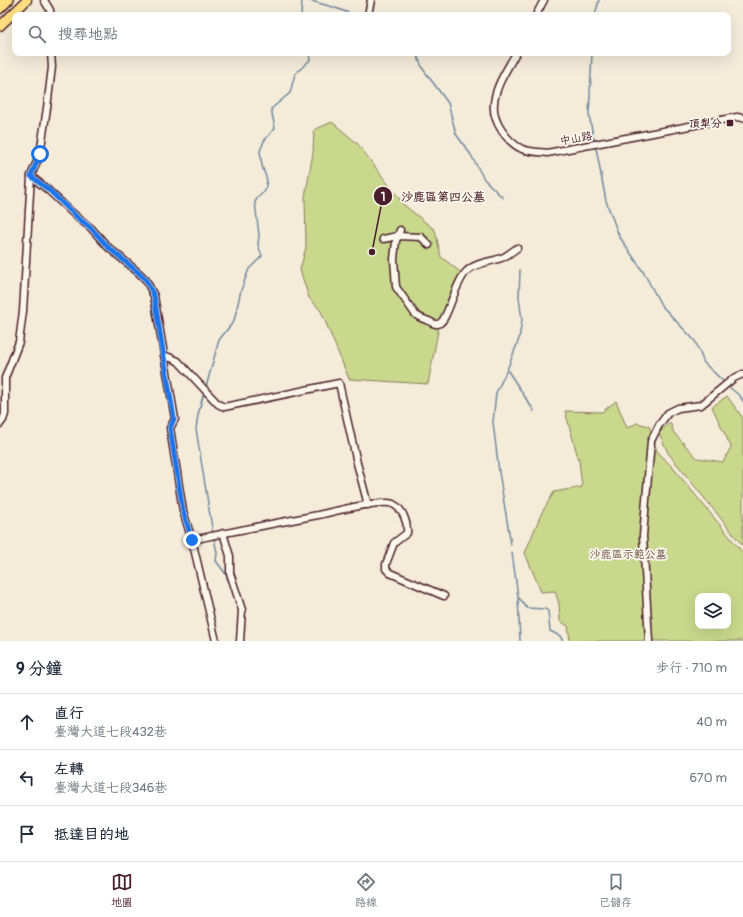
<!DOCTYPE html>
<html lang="zh-TW">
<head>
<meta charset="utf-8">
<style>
  :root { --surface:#fff; --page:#f2f2f3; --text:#1f2937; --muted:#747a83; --line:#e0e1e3; --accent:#4a1f2b }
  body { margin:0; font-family:Pangolin,"LXGW WenKai TC",sans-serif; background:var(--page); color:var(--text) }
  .controls { position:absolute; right:12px; bottom:12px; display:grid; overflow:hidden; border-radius:8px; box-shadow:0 4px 16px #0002 }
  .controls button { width:36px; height:36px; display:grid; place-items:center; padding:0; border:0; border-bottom:1px solid var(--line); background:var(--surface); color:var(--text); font:20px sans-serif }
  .stop { position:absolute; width:12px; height:12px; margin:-9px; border:3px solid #1a73e8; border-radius:50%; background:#fff }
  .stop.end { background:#1a73e8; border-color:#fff; box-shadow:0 1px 4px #0008 }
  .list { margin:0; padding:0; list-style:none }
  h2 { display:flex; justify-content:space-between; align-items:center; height:52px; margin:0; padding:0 16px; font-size:17px }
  h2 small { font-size:13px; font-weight:400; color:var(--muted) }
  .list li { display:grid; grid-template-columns:26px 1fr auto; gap:12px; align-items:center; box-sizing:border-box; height:56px; padding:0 16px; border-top:1px solid var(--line) }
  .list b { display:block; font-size:15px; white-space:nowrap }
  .list p { margin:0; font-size:13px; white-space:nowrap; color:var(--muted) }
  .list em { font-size:13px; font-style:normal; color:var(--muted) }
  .icon { flex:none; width:22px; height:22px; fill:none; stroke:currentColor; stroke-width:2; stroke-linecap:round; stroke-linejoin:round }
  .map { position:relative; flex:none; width:743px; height:641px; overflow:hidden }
  .search { position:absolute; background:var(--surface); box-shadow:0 4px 16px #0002; left:12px; right:12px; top:12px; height:44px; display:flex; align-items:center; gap:10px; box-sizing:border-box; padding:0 14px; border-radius:8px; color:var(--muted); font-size:15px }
  .sheet { height:220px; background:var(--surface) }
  nav { display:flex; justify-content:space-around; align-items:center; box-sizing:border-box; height:56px; border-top:1px solid var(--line); background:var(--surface); font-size:11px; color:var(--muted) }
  nav a { display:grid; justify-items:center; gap:2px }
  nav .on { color:var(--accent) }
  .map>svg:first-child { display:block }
  .green { fill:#c9d88c; stroke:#8a7c5c; fill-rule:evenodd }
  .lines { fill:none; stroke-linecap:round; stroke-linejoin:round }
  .stream { stroke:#6f899e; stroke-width:1.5 }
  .minor-casing { stroke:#4a1f2b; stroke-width:9 }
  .major-casing { stroke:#4a1f2b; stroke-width:11 }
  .minor { stroke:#fbf7ec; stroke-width:6 }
  .major { stroke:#fedf80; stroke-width:8 }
  .route { stroke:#1a73e8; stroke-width:5 }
  .poi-dot { fill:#4a1f2b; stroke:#fbf7ec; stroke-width:1.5 }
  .labels { text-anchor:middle; stroke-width:3.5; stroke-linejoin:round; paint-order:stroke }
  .poi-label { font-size:11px; font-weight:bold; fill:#4a1f2b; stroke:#fbf7ec; text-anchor:end }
  .street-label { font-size:11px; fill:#4a1f2b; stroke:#fbf7ec }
  .park-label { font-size:11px; fill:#6a4d43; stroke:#fbf7ec }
  .leader { fill:none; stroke:#4a1f2b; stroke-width:1.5 }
  .callout-dot { fill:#4a1f2b; stroke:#fbf7ec; stroke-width:1.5 }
  .mark-label { font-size:12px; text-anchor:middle; font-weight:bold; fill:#fff }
  .callout-label { font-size:12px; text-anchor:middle; font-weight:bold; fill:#4a1f2b; stroke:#fbf7ec; stroke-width:3.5; stroke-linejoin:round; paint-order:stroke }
</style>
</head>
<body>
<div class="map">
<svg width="743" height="641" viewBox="0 0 743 641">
  <rect width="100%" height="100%" fill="#f5ebd9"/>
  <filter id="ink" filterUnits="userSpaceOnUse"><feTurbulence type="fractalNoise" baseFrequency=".025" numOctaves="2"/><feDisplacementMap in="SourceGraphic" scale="8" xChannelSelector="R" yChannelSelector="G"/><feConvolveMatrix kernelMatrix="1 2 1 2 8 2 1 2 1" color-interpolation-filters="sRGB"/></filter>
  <g filter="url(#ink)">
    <g class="green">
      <polygon points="332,122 357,143 404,205 435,230 441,257 463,274 439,326 428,384 349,379 321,311 309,298 300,270 306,247 305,197 313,153 314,130"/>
      <polygon points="727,396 743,418 743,546 668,453 659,433 670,422 674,433 697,458 723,462 731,447 712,407"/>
      <path d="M616,401L627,428L637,423L649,426L657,451L674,469L743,553V641H570L568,626L560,621L559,604L555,591L541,592L525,553L541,514L554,492L582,487L579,461L565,411L602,412ZM698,596H728V626H698Z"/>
    </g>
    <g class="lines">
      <g class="stream">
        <polyline points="307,0 333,7 354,15"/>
        <polyline points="301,15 302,0"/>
        <polyline points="595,15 599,0"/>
        <polyline points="416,53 423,69 448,103 456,134 471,155 484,179 503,198"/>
        <polyline points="592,53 589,115 594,140"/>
        <polyline points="596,148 606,201 619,236 644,273 661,305 695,341 704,363 723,381"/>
        <polyline points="508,371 534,411"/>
        <polyline points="206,387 219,340 234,321 241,290 249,269 262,256 258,245 259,235 255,202 258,197 265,191 267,180 262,166 260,151 264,141 275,128 271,109 290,93 295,74 310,60 309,53"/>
        <polyline points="729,387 740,396 743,401"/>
        <polyline points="204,392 198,415 196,429 213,534"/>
        <polyline points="214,538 217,553 216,561 225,573 231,587"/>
        <polyline points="511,545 499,472 493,422 496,393 507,370 519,339 522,320 519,297 520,270"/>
        <polyline points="512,552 518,597 520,641"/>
        <polyline points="519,598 527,608 545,609 548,611 550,631 560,636 563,641"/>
      </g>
      <defs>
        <g id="minor">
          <polyline points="44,0 50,10 50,15"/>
          <polyline points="368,15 371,0"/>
          <polyline points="536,15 544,0"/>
          <path d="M516,53C508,68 495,86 494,104C492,121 507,142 522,149C530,152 539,152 547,153L737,117L743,118"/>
          <polyline points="31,176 49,191 78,218 91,228 108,247 139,273 146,280 154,296 175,419 170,428 183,511 192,540 216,641"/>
          <path d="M400,230L396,241L394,259L396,287L415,314C419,318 424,319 429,321C432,323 436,326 440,323C448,319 455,282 467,271C476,262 493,262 504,257C509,254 513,251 517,248"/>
          <polyline points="383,239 398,236 421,237 429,245"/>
          <polyline points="164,355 178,361 218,404 224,407 339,383 357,463 368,505"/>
          <polyline points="0,424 3,420 5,414 5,378 19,342 23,311 31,176 40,154 47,108 52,67 51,53"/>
          <polyline points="223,533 230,556 230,573 242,610 240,641"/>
          <path d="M192,540C234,531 276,523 318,515C332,512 382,499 393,504C403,509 408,523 407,533L394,543L386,564V569L390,573L444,596"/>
          <polyline points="649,641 643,536 651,441 659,425 668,413 678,408 701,405 734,378 743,374"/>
        </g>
        <g id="major">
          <polyline points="0,0 1,0"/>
          <polyline points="0,9 9,0"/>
          <polyline points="0,26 27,0"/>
        </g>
      </defs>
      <use href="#minor" class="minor-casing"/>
      <use href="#major" class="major-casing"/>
      <use href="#minor" class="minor"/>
      <use href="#major" class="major"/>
    </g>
  </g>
  <g class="lines" filter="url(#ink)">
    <polyline class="route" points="40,154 31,176 50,191 78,218 91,228 108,247 139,273 146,280 154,296 174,419 170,428 183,511 192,540"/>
  </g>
  <rect class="poi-dot" x="726" y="119" width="8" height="8" rx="2"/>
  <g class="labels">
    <g class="poi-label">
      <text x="722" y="127">頂犁分</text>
    </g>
    <g class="street-label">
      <text transform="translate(576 138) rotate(-10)" y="4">中山路</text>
    </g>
    <g class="park-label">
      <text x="628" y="558">沙鹿區示範公墓</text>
    </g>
  </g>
  <path class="leader" d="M372 252L383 196"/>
  <g class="callout-dot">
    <circle cx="372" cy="252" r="4"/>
    <circle cx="383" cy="196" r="10"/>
  </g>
  <g class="mark-label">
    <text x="383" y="201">1</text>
  </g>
  <g class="callout-label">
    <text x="443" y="201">沙鹿區第四公墓</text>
  </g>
</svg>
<div class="controls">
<button><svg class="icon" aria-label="layers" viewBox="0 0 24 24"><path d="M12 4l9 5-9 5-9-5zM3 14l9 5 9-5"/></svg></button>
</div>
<div class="stop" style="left:40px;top:154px"></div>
<div class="stop end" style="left:192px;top:540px"></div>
<div class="search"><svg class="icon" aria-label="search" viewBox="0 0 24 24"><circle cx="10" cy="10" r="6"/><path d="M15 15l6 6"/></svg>搜尋地點</div>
</div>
<section class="sheet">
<h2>9 分鐘<small>步行 · 710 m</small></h2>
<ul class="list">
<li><svg class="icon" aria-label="ahead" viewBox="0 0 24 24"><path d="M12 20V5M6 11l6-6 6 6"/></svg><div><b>直行</b><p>臺灣大道七段432巷</p></div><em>40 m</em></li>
<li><svg class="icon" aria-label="left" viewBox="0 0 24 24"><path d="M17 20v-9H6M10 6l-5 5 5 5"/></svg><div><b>左轉</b><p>臺灣大道七段346巷</p></div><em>670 m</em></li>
<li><svg class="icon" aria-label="arrive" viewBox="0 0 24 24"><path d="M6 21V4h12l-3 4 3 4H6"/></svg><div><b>抵達目的地</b></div></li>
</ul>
</section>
<nav>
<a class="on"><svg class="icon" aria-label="map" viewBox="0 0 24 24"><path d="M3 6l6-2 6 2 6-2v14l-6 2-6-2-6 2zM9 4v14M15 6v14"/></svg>地圖</a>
<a><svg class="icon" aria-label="directions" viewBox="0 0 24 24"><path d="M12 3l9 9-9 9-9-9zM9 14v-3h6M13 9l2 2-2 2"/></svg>路線</a>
<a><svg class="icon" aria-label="saved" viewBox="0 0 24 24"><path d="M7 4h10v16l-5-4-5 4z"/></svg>已儲存</a>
</nav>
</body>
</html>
